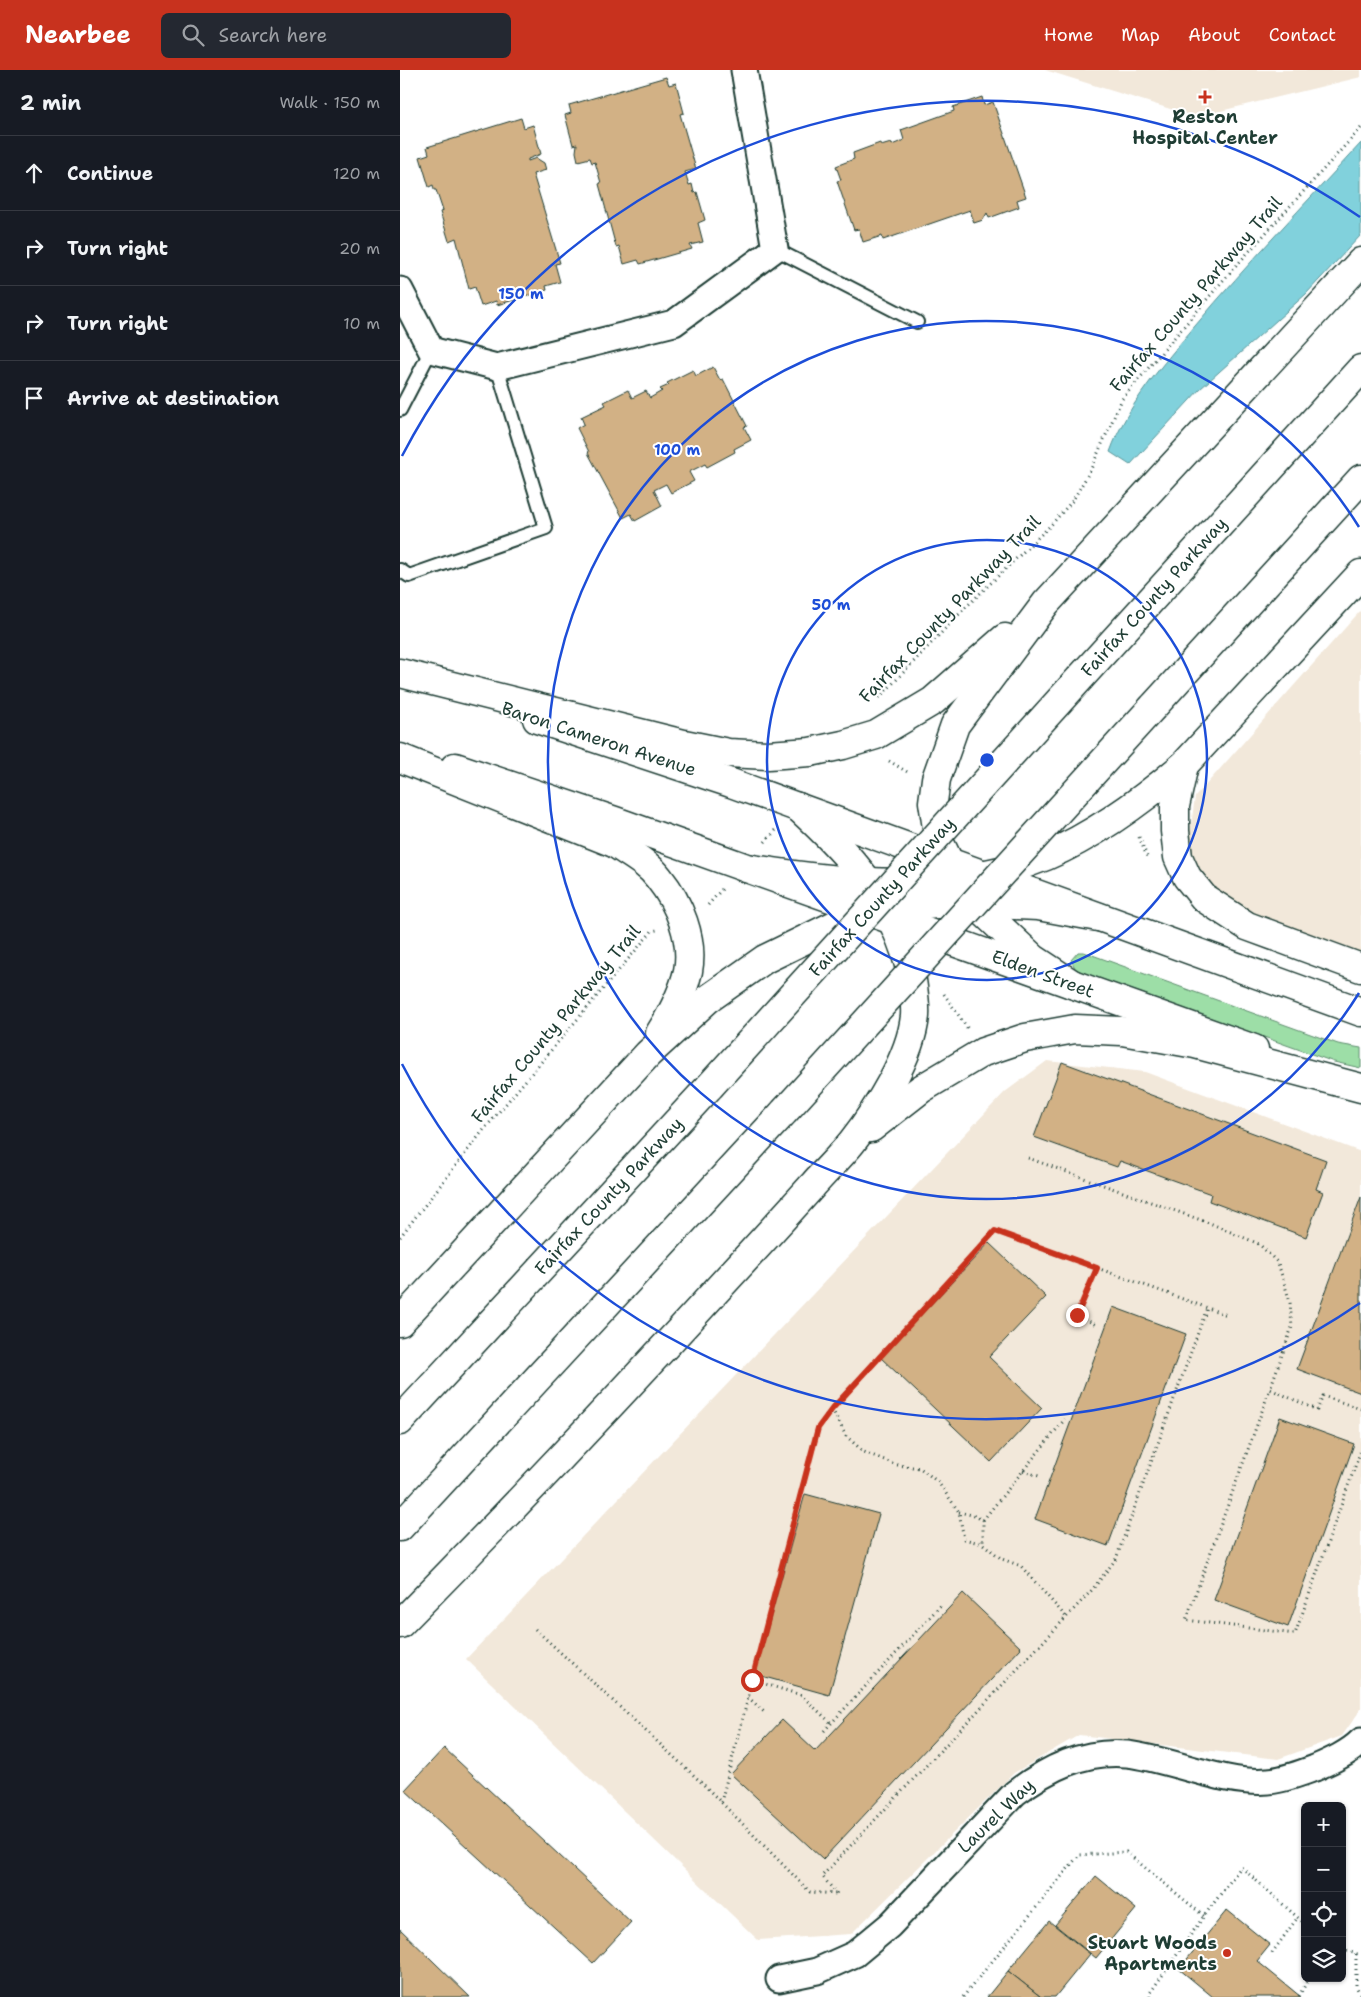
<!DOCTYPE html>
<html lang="en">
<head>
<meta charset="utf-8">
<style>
  :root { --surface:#171b24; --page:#242831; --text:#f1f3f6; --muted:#9ea1a6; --line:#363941; --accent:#c8321e }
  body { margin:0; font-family:"Shantell Sans",sans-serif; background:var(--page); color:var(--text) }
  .controls { position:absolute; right:15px; bottom:15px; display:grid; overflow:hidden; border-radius:8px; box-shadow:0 1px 4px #0004 }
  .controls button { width:45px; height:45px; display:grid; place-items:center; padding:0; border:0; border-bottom:1px solid var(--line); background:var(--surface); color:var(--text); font:25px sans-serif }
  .stop { position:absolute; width:15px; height:15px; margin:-11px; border:4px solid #c8321e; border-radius:50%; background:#fff }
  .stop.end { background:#c8321e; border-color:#fff; box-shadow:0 1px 5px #0008 }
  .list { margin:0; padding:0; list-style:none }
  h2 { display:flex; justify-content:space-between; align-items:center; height:65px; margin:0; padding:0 20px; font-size:21px }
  h2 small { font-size:16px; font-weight:400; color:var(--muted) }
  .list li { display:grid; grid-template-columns:32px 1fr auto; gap:15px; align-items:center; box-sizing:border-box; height:75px; padding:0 20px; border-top:1px solid var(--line) }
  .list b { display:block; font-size:19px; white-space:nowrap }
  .list em { font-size:16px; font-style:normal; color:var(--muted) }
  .icon { flex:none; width:28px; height:28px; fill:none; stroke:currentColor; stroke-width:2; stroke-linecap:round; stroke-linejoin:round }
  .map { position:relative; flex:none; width:961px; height:1927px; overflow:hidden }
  header { display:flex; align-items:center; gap:30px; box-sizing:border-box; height:70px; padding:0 25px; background:var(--accent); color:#fff }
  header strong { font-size:24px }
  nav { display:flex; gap:28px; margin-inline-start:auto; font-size:18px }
  .search { width:350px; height:45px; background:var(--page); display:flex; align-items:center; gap:12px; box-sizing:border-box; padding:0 18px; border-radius:8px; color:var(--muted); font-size:19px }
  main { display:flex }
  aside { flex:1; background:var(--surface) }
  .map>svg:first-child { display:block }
  .built { fill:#f2e8da }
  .green { fill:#9ddea7; stroke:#5e8e6e }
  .water { fill:#81d1dc; stroke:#5a9699 }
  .building { fill:#d2b185; stroke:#1f3d34 }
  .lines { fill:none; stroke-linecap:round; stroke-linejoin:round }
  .service-casing { stroke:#1f3d34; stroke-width:16 }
  .minor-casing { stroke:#1f3d34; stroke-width:29 }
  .primary-casing { stroke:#1f3d34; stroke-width:31 }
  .trunk-casing { stroke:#1f3d34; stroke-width:31 }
  .path { stroke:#1f3d34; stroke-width:3; stroke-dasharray:1 4; stroke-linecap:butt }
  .service { stroke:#fff; stroke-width:12 }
  .minor { stroke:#fff; stroke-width:25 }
  .primary { stroke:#fff; stroke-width:28 }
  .trunk { stroke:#fff; stroke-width:28 }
  .trunk-bridge-casing { stroke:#1f3d34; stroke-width:31; stroke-linecap:butt }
  .trunk-bridge { stroke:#fff; stroke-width:28 }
  .route { stroke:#c8321e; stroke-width:6 }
  .ring { fill:none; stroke:#1d4ed8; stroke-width:2.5 }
  .poi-dot { fill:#c8321e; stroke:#fff; stroke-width:2 }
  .labels { text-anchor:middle; stroke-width:4; stroke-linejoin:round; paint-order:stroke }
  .poi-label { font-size:18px; font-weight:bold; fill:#1f3d34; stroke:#fff }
  .street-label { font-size:18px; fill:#1f3d34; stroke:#fff }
  .centre { fill:#1d4ed8; stroke:#fff; stroke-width:2.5 }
  .ring-label { font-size:15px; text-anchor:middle; font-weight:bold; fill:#1d4ed8; stroke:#fff; stroke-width:4; stroke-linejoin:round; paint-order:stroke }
</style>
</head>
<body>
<header>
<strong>Nearbee</strong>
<div class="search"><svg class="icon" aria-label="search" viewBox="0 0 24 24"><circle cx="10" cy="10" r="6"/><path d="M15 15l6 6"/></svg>Search here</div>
<nav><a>Home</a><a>Map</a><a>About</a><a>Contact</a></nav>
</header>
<main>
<aside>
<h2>2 min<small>Walk · 150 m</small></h2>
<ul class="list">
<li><svg class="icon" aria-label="ahead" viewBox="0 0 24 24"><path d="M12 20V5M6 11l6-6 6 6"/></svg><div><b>Continue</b></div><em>120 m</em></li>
<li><svg class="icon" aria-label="right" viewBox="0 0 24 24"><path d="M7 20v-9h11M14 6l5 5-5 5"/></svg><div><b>Turn right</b></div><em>20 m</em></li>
<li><svg class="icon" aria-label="right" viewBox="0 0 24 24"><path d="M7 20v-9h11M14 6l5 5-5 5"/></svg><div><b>Turn right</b></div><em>10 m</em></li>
<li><svg class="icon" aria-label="arrive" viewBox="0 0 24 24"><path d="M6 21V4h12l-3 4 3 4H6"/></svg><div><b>Arrive at destination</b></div></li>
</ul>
</aside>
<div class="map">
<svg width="961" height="1927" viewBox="0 0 961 1927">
  <rect width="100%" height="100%" fill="#fff"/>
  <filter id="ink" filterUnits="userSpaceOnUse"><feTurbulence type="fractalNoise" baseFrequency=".02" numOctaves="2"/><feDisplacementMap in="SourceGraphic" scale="10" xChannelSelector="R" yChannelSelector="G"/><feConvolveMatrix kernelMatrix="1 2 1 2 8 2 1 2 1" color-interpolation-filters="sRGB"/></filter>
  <g filter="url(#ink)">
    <g class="built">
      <polygon points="645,0 961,0 961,7 796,47"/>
      <polygon points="961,540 961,891 830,842 786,792 795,727"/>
      <polygon points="647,991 745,1002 961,1082 961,1639 942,1666 878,1689 679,1665 614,1703 451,1864 358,1870 66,1589 605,1022"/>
    </g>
    <polygon class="green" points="678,882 684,882 938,974 961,978 961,998 934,992 676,900 671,890"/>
    <path class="water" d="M961,73V165L906,224L800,319L730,395L710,382C727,335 763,294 795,256C848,193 905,134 961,73Z"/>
    <g class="building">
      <polygon points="266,7 269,15 276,13 284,43 280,44 296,99 285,102 289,115 292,114 294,123 297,122 305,150 298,153 303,172 290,175 292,179 240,194 238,190 224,194 219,176 216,177 199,114 201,113 195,92 192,93 190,88 178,91 176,82 177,74 173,75 165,45 171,43 169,35"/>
      <polygon points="582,27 584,35 593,32 626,127 617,130 619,137 589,148 587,143 583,150 574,153 570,140 483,170 482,166 463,172 459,159 454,160 437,111 441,110 436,96 454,89 453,83 480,73 481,76 491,73 492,75 504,70 501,60 554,41 553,37"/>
      <polygon points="121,48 124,58 133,55 141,84 128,89 128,91 136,88 144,93 146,100 133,104 160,193 155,194 160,212 146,216 147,220 97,235 96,231 81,236 75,217 69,219 56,168 49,171 40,142 43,141 36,120 34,120 33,115 29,117 20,87 29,84 27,77"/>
      <polygon points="313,297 320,310 323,309 347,356 344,357 351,370 334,379 335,382 307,397 305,394 289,402 294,411 271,423 266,414 254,420 262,436 235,451 231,444 223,448 188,383 189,382 177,358 184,354 181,347 206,335 204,332 228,320 232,328 246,321 250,328 262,321 260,319 269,315 267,313 293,300 296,306"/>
      <polygon points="662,992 926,1090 916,1119 923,1122 906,1167 809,1131 811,1124 720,1091 717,1097 634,1067"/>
      <polygon points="961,1127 961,1323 897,1299"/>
      <polygon points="589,1173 646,1227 589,1287 642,1338 591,1392 480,1287"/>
      <polygon points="713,1237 786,1264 708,1476 635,1449"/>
      <polygon points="880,1347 954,1374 888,1557 814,1530"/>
      <polygon points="405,1424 479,1444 429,1625 354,1604"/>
      <polygon points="563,1523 621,1578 423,1789 331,1704 382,1650 415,1681"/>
      <polygon points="44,1678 231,1852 193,1893 5,1720"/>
      <polygon points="696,1806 736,1839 696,1888 655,1855"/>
      <polygon points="827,1840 870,1875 857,1891 901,1927 813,1927 779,1899"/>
      <polygon points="649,1851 690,1884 655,1927 641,1927 608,1901"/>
      <polygon points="0,1859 70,1927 0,1927"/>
      <polygon points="608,1901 641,1927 587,1927"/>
    </g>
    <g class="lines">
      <defs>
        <g id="service">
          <polyline points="375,179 517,252"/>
          <polyline points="0,340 31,280"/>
          <polyline points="0,500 9,506 146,458 97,297"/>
        </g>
        <g id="minor">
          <polyline points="0,220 31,280 97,297 274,253 375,179 344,0"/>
          <path d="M379,1909L417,1901L455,1884L490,1855L615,1723C648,1698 684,1680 727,1684C771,1689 825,1715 868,1711C884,1710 901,1703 915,1698C931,1691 949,1683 961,1671"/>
        </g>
        <g id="primary">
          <polyline points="137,649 331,713 961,942"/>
          <polyline points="55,697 215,751 854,979"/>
        </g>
        <g id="trunk">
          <polyline points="0,603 284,674 328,683 368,685 410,682 443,675 476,665 533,631 605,568"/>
          <polyline points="681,607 961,299"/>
          <polyline points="753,637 961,409"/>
          <path d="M0,688L214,773C230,784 248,793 259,808C279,833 294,869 288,901C283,923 272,944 260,963"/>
          <polyline points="784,695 775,736 775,761 778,787 787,807 804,828 847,856 961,898"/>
          <path d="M347,798C444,814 552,825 646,786C697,764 742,731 784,695L961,504"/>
          <polyline points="672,914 634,889 575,834 550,794 539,771 533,732 536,709 555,655 646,533 961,192"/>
          <polyline points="471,1058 521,1019 583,982 625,968 675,959 722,961 795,974 961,1018"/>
          <polyline points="0,1252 248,984 308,929 365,889 447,849 486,839 536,834 594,834 638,836 698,847"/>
          <polyline points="0,1351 310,1016"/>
          <polyline points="0,1457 384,1042"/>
          <path d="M0,1554C111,1441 220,1326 327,1209C356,1178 384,1147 413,1115C425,1101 440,1087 452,1072C477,1040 511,987 515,946C516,932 513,918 511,904C497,835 448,783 398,737"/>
        </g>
      </defs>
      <use href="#service" class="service-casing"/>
      <use href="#minor" class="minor-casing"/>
      <use href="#primary" class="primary-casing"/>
      <use href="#trunk" class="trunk-casing"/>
      <g class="path">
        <polyline points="479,628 566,537 651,455 673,430 690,401 722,329 826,207 961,58"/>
        <polyline points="489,691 509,703"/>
        <polyline points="739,767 748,789"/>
        <polyline points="365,772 376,760"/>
        <polyline points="308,835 322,819"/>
        <polyline points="544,924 568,959"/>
        <polyline points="628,1088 812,1154 859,1174 878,1193 890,1232 892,1257 870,1319"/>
        <polyline points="0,1167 82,1062 252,861 257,860"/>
        <polyline points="697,1198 677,1245 698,1256"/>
        <polyline points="432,1339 446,1366 464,1382 497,1395 520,1398 538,1412 559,1442 564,1469 583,1474 602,1489 621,1496 666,1547"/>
        <polyline points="961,1339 923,1326 917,1340 870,1319 786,1550 895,1564 961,1380"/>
        <polyline points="623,1401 642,1407"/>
        <polyline points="559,1442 572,1445 583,1450 583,1474"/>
        <polyline points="583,1450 665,1349"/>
        <polyline points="135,1559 301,1712 410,1822 436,1824"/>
        <polyline points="352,1610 401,1625 431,1653"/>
        <polyline points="348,1627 364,1642"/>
        <polyline points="424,1661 541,1535"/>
        <polyline points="321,1732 418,1358 432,1339 595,1161 827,1245"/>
        <polyline points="437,1824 422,1806 692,1520 716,1489 807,1238"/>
        <polyline points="942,1880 961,1885"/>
        <polyline points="872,1883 898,1847"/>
        <polyline points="956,1884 956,1916 961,1926"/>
        <polyline points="899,1926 909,1908"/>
        <polyline points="563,1927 679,1785 726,1782 804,1846"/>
        <polyline points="750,1927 750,1923 804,1846 841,1797 905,1854"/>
      </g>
      <use href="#service" class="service"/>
      <use href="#minor" class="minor"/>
      <use href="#primary" class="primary"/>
      <use href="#trunk" class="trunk"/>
      <defs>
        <g id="trunk-bridge">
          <polyline points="310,1016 681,607"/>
          <polyline points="384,1042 753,637"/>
        </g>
      </defs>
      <use href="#trunk-bridge" class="trunk-bridge-casing"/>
      <use href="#trunk-bridge" class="trunk-bridge"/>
    </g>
  </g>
  <g class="lines" filter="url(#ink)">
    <polyline class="route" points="352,1610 418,1358 432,1339 595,1161 697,1198 677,1245"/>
  </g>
  <g class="ring">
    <circle cx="587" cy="690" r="220"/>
    <path d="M959 923A439 439 0 1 1 959 457"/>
    <path d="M960 1233A659 659 0 0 1 2 994M2 386A659 659 0 0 1 960 147"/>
  </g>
  <g class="poi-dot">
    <path d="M802.5 19.5h5v5h5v5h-5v5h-5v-5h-5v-5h5z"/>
    <circle cx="827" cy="1883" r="5"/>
  </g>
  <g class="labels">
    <g class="poi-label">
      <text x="805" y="53">Reston<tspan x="805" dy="21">Hospital Center</tspan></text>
      <text x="817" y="1879" text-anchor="end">Stuart Woods<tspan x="817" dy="21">Apartments</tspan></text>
    </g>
    <g class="street-label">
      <text transform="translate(796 224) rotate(-49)" y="6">Fairfax County Parkway Trail</text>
      <text transform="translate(754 527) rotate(-48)" y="6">Fairfax County Parkway</text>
      <text transform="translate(550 539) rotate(-46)" y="6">Fairfax County Parkway Trail</text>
      <text transform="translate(199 669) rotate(18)" y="6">Baron Cameron Avenue</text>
      <text transform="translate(482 827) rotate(-48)" y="6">Fairfax County Parkway</text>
      <text transform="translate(643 904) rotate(20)" y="6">Elden Street</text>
      <text transform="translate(156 954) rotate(-50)" y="6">Fairfax County Parkway Trail</text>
      <text transform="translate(209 1126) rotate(-47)" y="6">Fairfax County Parkway</text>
      <text transform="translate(596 1746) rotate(-44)" y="6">Laurel Way</text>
    </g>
  </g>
  <circle cx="587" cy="690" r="8" class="centre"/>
  <g class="ring-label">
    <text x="121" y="229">150 m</text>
    <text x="277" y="385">100 m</text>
    <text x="431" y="540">50 m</text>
  </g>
</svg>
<div class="controls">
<button>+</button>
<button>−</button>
<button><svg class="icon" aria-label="locate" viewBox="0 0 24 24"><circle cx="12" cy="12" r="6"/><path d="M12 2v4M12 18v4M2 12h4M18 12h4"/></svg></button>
<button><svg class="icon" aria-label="layers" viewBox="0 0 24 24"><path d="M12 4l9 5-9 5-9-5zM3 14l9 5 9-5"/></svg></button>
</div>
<div class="stop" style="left:352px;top:1610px"></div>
<div class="stop end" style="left:677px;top:1245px"></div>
</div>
</main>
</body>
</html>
